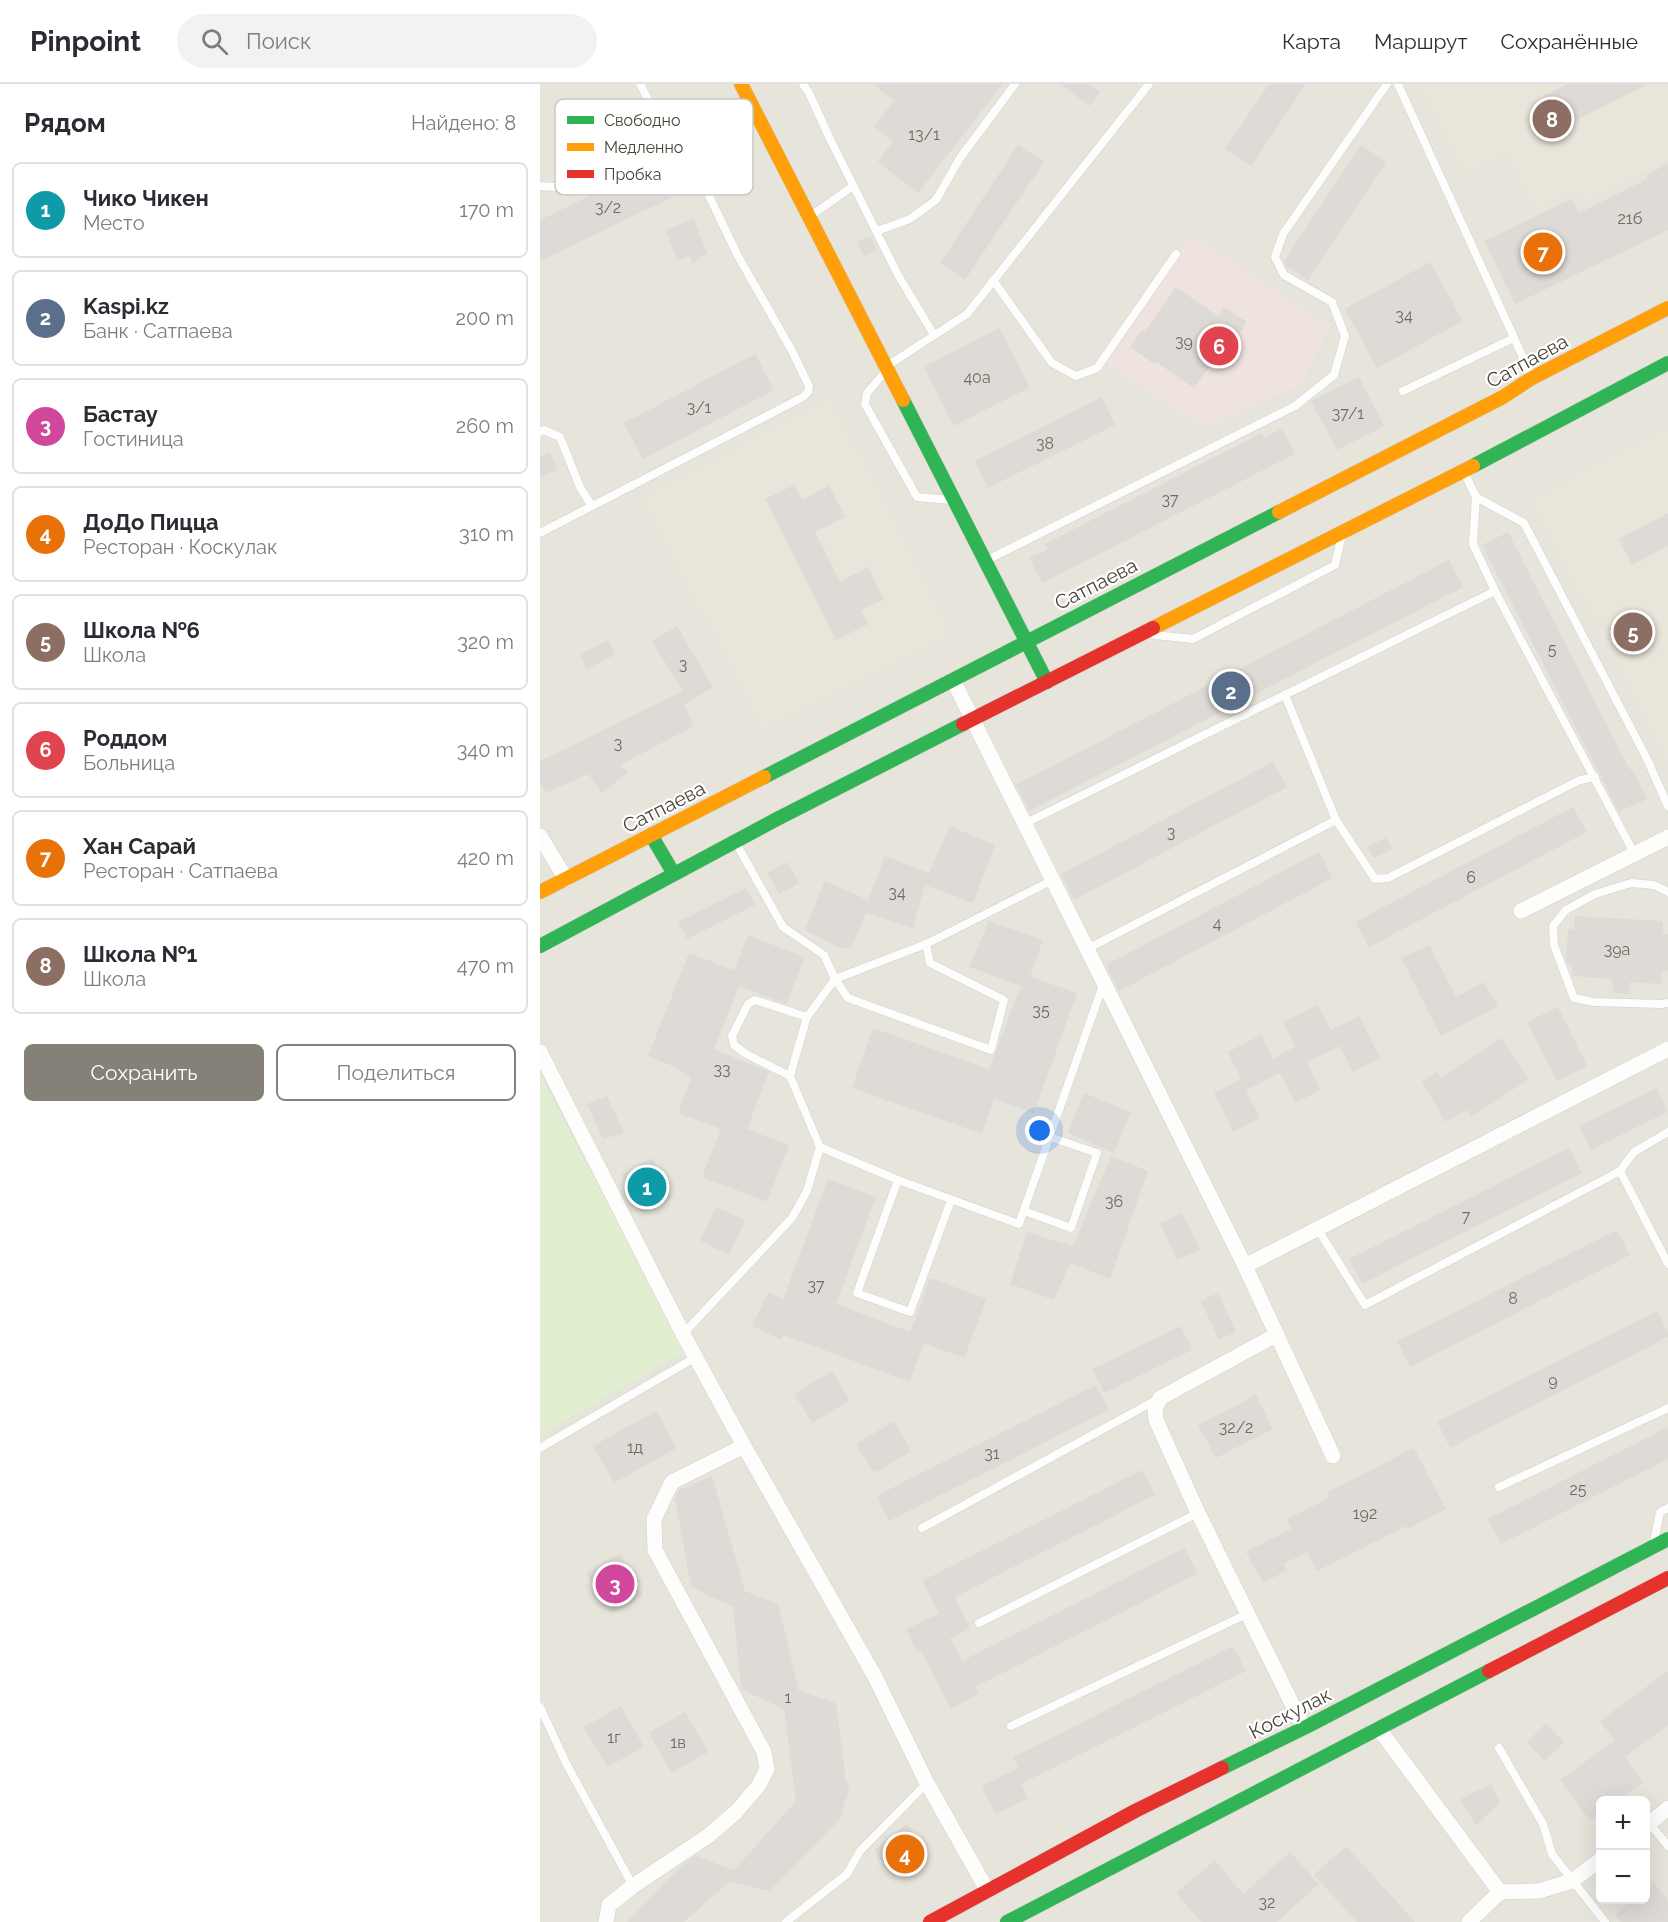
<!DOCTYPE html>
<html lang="ru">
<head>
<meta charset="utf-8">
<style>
  :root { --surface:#fff; --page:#f2f2f3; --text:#2b2b33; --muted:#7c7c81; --line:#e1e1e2; --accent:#868178 }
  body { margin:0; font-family:Raleway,sans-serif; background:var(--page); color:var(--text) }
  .controls { position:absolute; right:18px; bottom:18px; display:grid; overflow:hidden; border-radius:9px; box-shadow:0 6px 24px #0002 }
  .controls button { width:54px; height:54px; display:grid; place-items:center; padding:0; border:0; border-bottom:2px solid var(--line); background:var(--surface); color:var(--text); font:30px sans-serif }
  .you { position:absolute; left:500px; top:1047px; width:21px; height:21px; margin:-15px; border:4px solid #fff; border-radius:50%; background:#1a73e8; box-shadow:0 0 0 9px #1a73e833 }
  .badge { display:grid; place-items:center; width:39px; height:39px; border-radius:50%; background:var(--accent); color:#fff; font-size:20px; font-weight:700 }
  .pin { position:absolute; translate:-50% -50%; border:3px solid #fff; box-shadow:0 2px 6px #0006 }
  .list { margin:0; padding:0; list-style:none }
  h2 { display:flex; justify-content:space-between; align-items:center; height:78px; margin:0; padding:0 24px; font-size:26px }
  h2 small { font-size:20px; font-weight:400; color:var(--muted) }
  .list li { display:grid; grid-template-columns:39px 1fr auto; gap:18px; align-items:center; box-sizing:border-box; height:96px; margin:0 12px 12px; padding:0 12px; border:2px solid var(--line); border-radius:9px }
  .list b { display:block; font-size:22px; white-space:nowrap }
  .list p { margin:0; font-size:20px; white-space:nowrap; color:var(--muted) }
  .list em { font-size:20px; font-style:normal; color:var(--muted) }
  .actions { display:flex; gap:12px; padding:18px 24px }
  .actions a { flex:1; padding:14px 0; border:2px solid var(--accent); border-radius:9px; text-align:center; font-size:21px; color:var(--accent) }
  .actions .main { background:var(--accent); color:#fff }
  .icon { flex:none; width:33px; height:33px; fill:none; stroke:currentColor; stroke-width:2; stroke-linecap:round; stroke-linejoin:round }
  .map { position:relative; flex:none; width:1128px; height:1838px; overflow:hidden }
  header { display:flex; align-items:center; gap:36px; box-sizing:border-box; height:84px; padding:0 30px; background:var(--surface); border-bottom:2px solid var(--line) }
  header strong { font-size:28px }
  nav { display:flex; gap:33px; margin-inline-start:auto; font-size:21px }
  .search { width:420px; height:54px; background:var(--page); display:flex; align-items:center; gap:15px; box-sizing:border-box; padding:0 21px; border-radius:33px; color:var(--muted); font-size:22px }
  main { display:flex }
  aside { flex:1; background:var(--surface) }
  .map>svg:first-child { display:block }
  .residential { fill:#e7e4dc; fill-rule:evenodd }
  .education { fill:#eae5da }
  .medical { fill:#eee3df }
  .green { fill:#e1eecf }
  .building { fill:#dedbd6 }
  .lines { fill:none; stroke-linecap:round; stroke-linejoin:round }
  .lane-casing { stroke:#d2d0cb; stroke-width:9 }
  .street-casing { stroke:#d2d0cb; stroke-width:16 }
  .fast-casing { stroke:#d3cfc5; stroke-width:15 }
  .slow-casing { stroke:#d3cfc5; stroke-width:15 }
  .jam-casing { stroke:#d3cfc5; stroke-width:15 }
  .lane { stroke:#fdfdfc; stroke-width:8 }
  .street { stroke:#fdfdfc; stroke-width:15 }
  .fast { stroke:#30b455; stroke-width:14 }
  .slow { stroke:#ff9f0a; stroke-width:14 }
  .jam { stroke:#e5322d; stroke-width:14 }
  .labels { text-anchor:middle; stroke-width:4.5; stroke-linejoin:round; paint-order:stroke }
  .number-label { font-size:16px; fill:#706a61 }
  .street-label { font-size:20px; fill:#4b4439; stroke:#fff }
  .key { fill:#fff; stroke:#c9c7c4; stroke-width:1.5 }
  .key-label { font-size:16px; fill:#4b4439 }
</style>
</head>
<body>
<header>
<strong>Pinpoint</strong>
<div class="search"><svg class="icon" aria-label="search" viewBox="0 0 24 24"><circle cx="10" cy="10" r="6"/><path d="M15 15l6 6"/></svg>Поиск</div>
<nav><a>Карта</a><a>Маршрут</a><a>Сохранённые</a></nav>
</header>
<main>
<aside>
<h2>Рядом<small>Найдено: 8</small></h2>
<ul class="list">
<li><span class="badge" style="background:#0f9aa8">1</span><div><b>Чико Чикен</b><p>Место</p></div><em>170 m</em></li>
<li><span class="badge" style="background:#5c6f8a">2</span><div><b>Kaspi.kz</b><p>Банк · Сатпаева</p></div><em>200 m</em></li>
<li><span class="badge" style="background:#d1479c">3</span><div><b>Бастау</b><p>Гостиница</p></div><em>260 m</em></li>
<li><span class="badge" style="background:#e8710a">4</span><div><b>ДоДо Пицца</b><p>Ресторан · Коскулак</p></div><em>310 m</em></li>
<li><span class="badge" style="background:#8d6e63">5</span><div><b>Школа №6</b><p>Школа</p></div><em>320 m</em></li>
<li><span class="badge" style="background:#e0444e">6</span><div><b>Роддом</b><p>Больница</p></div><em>340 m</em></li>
<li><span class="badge" style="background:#e8710a">7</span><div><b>Хан Сарай</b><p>Ресторан · Сатпаева</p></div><em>420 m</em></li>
<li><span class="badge" style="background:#8d6e63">8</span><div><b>Школа №1</b><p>Школа</p></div><em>470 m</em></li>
</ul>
<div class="actions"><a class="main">Сохранить</a><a>Поделиться</a></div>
</aside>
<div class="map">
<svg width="1128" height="1838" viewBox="0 0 1128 1838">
  <rect width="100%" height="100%" fill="#f4f2ee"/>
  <path class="residential" d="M0,0H1128V1838H0ZM1060,1716H1106V1816H1060Z"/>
  <g class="education">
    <polygon points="879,0 1128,0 1128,76 1043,119 1036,109 996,127 968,71 925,92"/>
    <polygon points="291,312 414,552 222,646 100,413"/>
    <polygon points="1128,341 1128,681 989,415"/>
  </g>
  <polygon class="medical" points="652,150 790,243 761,300 665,344 566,281"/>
  <polygon class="green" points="0,991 144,1268 0,1351"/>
  <g class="building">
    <polygon points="333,0 463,0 378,109 338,78 353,57 334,42 354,17"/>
    <polygon points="520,0 548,0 560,8 550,22"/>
    <polygon points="729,0 766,0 711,82 685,65"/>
    <polygon points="1026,0 1108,0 1009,50 991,20"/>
    <polygon points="112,61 137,111 0,177 0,136 94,90 86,73"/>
    <polygon points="478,61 504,78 425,196 400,179"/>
    <polygon points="821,61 846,78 768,196 746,182 744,177"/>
    <polygon points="1128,80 1128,146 975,220 944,157 1032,115 1039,129 1107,95 1106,91"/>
    <polygon points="154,135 167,169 153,179 150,172 138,177 125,146"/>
    <polygon points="330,152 337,166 324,173 316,158"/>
    <polygon points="890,178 923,237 837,284 805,225"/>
    <polygon points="636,203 678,232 684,223 707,238 684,271 680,268 654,304 616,278 614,280 590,263 603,245 605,247"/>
    <polygon points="459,244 490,303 414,342 384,283"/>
    <polygon points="215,270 234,306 103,375 84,339"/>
    <polygon points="819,293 844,342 797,366 771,317"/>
    <polygon points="562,313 575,341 448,404 435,377"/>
    <polygon points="742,345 755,370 502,499 489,474 508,465 505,460 722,349 724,353"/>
    <polygon points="10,368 17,386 0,393 0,372"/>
    <polygon points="254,401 262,416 289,402 305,433 275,448 300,498 328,483 344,515 321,526 328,540 296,556 225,415"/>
    <polygon points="1128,429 1128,462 1092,481 1079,455"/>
    <polygon points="968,448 1090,686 1092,685 1107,715 1079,728 942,461"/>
    <polygon points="909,476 923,503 489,727 476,701"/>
    <polygon points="137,542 173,603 144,621 154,642 80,681 88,688 62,709 48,690 6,709 0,699 0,677 143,607 112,557"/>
    <polygon points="68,556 76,570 47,585 40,571"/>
    <polygon points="733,678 747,703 534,816 521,790"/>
    <polygon points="1033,723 1047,748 829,863 815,838"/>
    <polygon points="410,742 455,761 433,819 385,801 373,844 326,829 311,864 298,863 265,846 285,797 328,816 345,772 389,789"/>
    <polygon points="846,753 852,765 834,774 828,763"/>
    <polygon points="779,768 793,794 579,907 566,881"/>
    <polygon points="247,778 259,799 239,810 227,789"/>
    <polygon points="206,804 215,821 147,855 138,838"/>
    <polygon points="1035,832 1123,837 1123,850 1128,850 1128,887 1122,887 1121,900 1090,898 1089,910 1074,909 1071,895 1032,892 1033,880 1027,879 1026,876 1028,845 1034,846"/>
    <polygon points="449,837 503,856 490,893 537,909 494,1029 454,1015 442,1050 312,1004 333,944 449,985 481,902 429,883"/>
    <polygon points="208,851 265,873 246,920 199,902 174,965 229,988 207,1045 249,1061 227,1118 162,1093 181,1045 138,1029 151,994 135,983 108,972 149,869 194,886"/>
    <polygon points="889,861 916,913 944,898 958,922 901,952 861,874"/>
    <polygon points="778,921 791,946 819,932 840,974 813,988 800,962 767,978 780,1006 755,1019 740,989 706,1006 720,1034 693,1048 674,1009 701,995 688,968 721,951 733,975 755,963 743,938"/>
    <polygon points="1018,923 1047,982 1017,997 987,938"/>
    <polygon points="961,954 989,995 931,1033 927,1026 905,1038 882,997 897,988 900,994"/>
    <polygon points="1117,1004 1128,1028 1051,1066 1039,1042"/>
    <polygon points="544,1009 591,1028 574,1069 528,1049"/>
    <polygon points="67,1012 84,1049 63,1055 47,1020"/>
    <polygon points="1029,1064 1042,1089 822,1200 809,1175"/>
    <polygon points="571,1072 608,1087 570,1195 530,1179 514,1216 470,1200 487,1148 533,1162"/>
    <polygon points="112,1074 132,1114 102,1129 82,1091"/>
    <polygon points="288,1095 336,1113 296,1220 370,1248 390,1194 447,1215 424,1274 384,1259 370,1298 243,1251 241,1256 212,1242 228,1208 243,1215"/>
    <polygon points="176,1123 205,1136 189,1171 160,1157"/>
    <polygon points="642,1129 660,1166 637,1176 620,1139"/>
    <polygon points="1077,1146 1090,1171 870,1283 857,1257"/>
    <polygon points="678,1209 696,1248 679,1256 661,1217"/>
    <polygon points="1117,1227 1128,1248 1128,1253 910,1364 897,1338"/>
    <polygon points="641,1242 652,1266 564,1309 552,1285"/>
    <polygon points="292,1287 310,1316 272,1339 254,1310"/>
    <polygon points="556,1301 569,1326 349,1437 338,1416 338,1411"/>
    <polygon points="716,1311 733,1345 676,1374 658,1341"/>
    <polygon points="116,1327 137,1364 74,1399 53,1362"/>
    <polygon points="354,1337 371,1367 334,1389 316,1360"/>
    <polygon points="1128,1343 1128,1375 961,1460 948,1435"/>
    <polygon points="874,1364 906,1425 868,1445 866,1442 777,1487 767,1468 744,1480 747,1486 723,1499 706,1468 751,1445 746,1436 790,1413 787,1408"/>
    <polygon points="602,1386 615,1411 415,1513 430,1545 410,1554 422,1577 645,1464 657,1490 435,1603 439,1610 411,1625 381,1567 377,1569 366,1545 399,1530 382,1497"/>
    <polygon points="172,1392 205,1507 238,1520 259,1607 296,1619 305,1689 304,1695 310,1701 300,1735 230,1807 189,1798 144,1838 87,1838 141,1782 156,1772 194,1786 256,1717 244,1625 201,1605 193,1523 151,1503 135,1415 139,1406"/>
    <polygon points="80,1470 103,1512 70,1530 46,1489"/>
    <polygon points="693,1562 706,1587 481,1700 488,1715 455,1730 442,1702 478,1684 473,1673"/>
    <polygon points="1128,1587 1128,1641 1085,1673 1103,1698 1078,1716 1060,1716 1060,1729 1050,1737 1020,1696 1075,1656 1060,1637"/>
    <polygon points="81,1622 104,1663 67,1683 44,1643"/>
    <polygon points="145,1628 168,1668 132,1689 109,1649"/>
    <polygon points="1006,1639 1024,1658 1004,1677 987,1658"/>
    <polygon points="951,1700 960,1719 936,1742 920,1715"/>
    <polygon points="367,1740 387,1770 348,1785 334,1766"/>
    <polygon points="806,1762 875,1838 817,1838 774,1791"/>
    <polygon points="750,1768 779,1800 737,1838 661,1838 636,1809 675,1776 703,1810"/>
    <polygon points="1113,1798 1128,1816 1128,1838 1081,1838 1075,1831 1093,1815 1106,1815 1106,1805"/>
  </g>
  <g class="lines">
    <defs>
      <g id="lane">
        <polyline points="263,0 269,9 290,55 358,191 394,251"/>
        <polyline points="858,0 992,293"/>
        <polyline points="0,102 26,104 52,93 110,19"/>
        <polyline points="272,131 313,102"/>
        <polyline points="337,147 370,135 396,116 420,74 475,0"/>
        <polyline points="453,196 512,279 536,292 557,284 636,170"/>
        <polyline points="347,282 427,230 609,0"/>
        <polyline points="346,287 327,309 325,320 377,413 410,416"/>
        <polyline points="863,307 974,254"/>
        <polyline points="0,348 4,346 20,353 40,403 52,422"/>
        <polyline points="924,388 936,413 933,460 955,507 1094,769"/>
        <polyline points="936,413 984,439 1106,673 1128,722"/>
        <polyline points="0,449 263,313 268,308 269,302 251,265 198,172 160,93 110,19 100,0"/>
        <polyline points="447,476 755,322 794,291 805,252 792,218 744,191 735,173 743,150 847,0"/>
        <polyline points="615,551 653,555 795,481 801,455"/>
        <polyline points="745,611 796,736 835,795 848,794 1040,696 1055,693"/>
        <polyline points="484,740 955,507"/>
        <polyline points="196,759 243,843 284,871 295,895 308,914 451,966 464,916 390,879 386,860"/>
        <polyline points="1128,808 1114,801 1091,799 1055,810 1026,826 1013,842 1014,861 1034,914 1054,918 1121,920 1128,919"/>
        <polyline points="547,865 796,736"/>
        <polyline points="250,992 206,970 194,961 192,952 208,920 215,916 267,933"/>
        <polyline points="280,1063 358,1096 479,1140 563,901"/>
        <polyline points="1080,1087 1128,1180"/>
        <polyline points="358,1096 317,1209 370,1228 411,1116"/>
        <polyline points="484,1127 531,1144 557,1069 510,1053"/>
        <polyline points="777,1144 825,1221 1080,1087 1094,1068 1128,1048"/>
        <polyline points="143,1250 252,1134 267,1107 280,1063 250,992 267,933 295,895 386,860 513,796"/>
        <polyline points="0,1364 156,1273"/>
        <polyline points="959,1403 1128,1324"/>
        <polyline points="382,1444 618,1315"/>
        <polyline points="1114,1458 1120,1428 1128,1424"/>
        <polyline points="439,1539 658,1429"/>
        <polyline points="0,1623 26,1679 93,1802"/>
        <polyline points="471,1642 707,1530"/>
        <polyline points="959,1664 1003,1740 1012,1770 1065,1838"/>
        <polyline points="1109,1739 1128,1762"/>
        <polyline points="246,1838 307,1790 320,1767 387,1699"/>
      </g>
      <g id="street">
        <polyline points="413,596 705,1182 793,1372"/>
        <polyline points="0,752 26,795"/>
        <polyline points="981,827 1128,753"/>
        <polyline points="0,968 143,1250 204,1362 334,1591 387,1699 447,1806"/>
        <polyline points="705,1182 1128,965"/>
        <polyline points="736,1251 620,1314 615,1326 616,1336 658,1429 764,1644"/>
        <polyline points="839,1645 960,1808 929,1838"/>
        <polyline points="1106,1742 1128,1724"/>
        <polyline points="960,1808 999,1807 1032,1797 1060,1776"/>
        <polyline points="66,1838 69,1821 93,1802 168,1752 196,1728 219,1701 227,1685 224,1668 115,1466 114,1435 132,1398 204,1362"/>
      </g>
      <g id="fast">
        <polyline points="363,316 507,598"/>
        <polyline points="933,382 1128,279"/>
        <polyline points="224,693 739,428"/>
        <polyline points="111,751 134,790"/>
        <polyline points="0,862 237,735 423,640"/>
        <polyline points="682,1684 764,1644 1128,1455"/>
        <polyline points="467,1838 949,1587"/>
      </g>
      <g id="slow">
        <polyline points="201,0 363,316"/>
        <polyline points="739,428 963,313 992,294 1128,224"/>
        <polyline points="613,544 933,382"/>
        <polyline points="0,808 224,693"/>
      </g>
      <g id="jam">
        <polyline points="423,640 613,544"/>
        <polyline points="949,1587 1128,1494"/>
        <polyline points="390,1838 595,1727 682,1684"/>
      </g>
    </defs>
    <use href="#lane" class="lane-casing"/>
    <use href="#street" class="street-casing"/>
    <use href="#fast" class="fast-casing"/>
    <use href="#slow" class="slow-casing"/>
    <use href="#jam" class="jam-casing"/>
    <use href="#lane" class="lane"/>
    <use href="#street" class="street"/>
    <use href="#fast" class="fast"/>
    <use href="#slow" class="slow"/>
    <use href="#jam" class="jam"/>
  </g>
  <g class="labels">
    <g class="number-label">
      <text x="384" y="56">13/1</text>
      <text x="68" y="129">3/2</text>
      <text x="1090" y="140">21б</text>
      <text x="864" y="237">34</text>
      <text x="644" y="263">39</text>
      <text x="437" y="299">40а</text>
      <text x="159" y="329">3/1</text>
      <text x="808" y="335">37/1</text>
      <text x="505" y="365">38</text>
      <text x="630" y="421">37</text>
      <text x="1012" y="571">5</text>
      <text x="143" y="586">3</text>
      <text x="78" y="665">3</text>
      <text x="631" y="754">3</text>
      <text x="931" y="799">6</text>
      <text x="357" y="814">34</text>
      <text x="677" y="845">4</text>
      <text x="1077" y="871">39а</text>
      <text x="501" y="932">35</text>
      <text x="182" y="991">33</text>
      <text x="574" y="1123">36</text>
      <text x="926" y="1138">7</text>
      <text x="276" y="1207">37</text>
      <text x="973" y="1220">8</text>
      <text x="1013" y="1302">9</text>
      <text x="696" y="1349">32/2</text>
      <text x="95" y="1369">1д</text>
      <text x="452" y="1375">31</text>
      <text x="1038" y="1411">25</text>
      <text x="825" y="1435">192</text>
      <text x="248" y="1619">1</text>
      <text x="74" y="1659">1г</text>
      <text x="138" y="1664">1в</text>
      <text x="727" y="1824">32</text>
    </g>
    <g class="street-label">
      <text transform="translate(987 277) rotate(-29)" y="7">Сатпаева</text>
      <text transform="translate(556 500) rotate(-27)" y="7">Сатпаева</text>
      <text transform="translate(124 723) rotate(-27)" y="7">Сатпаева</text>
      <text transform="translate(750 1629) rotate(-27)" y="7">Коскулак</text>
    </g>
  </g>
  <rect x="15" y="15" width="198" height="96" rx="9" class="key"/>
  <rect x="27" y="32" width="27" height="8" fill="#30b455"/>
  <rect x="27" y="59" width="27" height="8" fill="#ff9f0a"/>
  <rect x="27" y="86" width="27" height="8" fill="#e5322d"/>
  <g class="key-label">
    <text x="64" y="42">Свободно</text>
    <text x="64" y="69">Медленно</text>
    <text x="64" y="96">Пробка</text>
  </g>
</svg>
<div class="controls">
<button>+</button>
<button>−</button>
</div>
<div class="you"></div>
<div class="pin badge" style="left:107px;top:1103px;background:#0f9aa8">1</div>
<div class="pin badge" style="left:691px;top:607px;background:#5c6f8a">2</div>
<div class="pin badge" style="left:75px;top:1500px;background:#d1479c">3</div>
<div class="pin badge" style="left:365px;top:1770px;background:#e8710a">4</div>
<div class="pin badge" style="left:1093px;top:548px;background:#8d6e63">5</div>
<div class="pin badge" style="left:679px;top:262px;background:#e0444e">6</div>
<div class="pin badge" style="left:1003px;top:168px;background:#e8710a">7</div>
<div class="pin badge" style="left:1012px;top:35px;background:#8d6e63">8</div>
</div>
</main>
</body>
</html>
